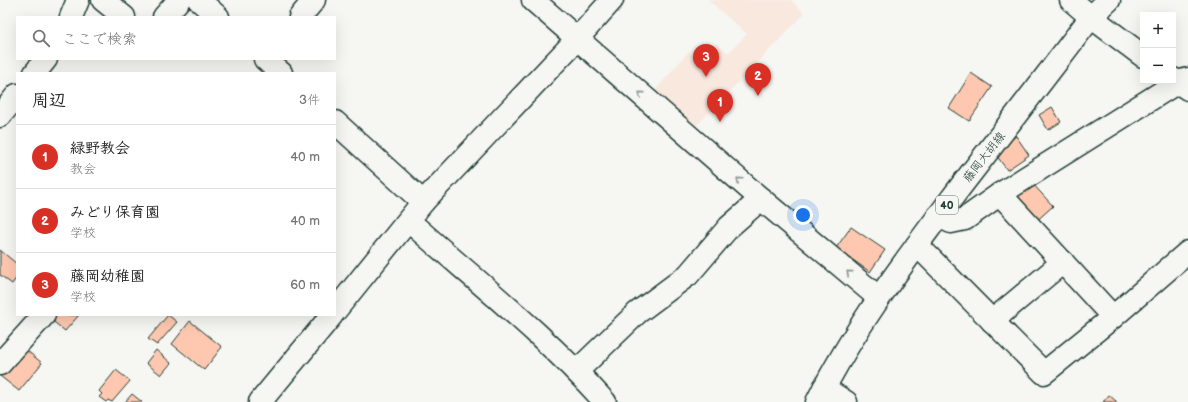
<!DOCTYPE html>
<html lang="ja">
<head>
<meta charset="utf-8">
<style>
  :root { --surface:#fff; --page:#f6f6f6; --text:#222; --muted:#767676; --line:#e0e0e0; --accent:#d93025 }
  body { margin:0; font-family:"Balsamiq Sans","Klee One",sans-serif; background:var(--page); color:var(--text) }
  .controls { position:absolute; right:12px; top:12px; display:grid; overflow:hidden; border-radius:0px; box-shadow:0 4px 16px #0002 }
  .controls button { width:36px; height:36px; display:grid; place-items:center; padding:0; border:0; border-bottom:1px solid var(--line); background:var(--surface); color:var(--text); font:20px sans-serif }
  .you { position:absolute; left:803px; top:215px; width:14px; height:14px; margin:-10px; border:3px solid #fff; border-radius:50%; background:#1a73e8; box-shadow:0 0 0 6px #1a73e833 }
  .badge { display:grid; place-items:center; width:26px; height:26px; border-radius:50%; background:var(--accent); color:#fff; font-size:13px; font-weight:700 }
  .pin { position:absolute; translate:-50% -33px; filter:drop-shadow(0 1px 2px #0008) }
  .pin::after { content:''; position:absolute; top:21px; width:14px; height:12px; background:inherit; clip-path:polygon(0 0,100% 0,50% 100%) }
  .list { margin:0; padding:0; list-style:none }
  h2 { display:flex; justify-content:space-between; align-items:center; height:52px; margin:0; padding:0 16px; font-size:17px }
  h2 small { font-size:13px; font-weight:400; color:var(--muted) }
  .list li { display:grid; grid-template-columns:26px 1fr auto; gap:12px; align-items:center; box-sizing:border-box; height:64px; padding:0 16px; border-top:1px solid var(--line) }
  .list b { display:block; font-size:15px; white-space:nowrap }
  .list p { margin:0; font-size:13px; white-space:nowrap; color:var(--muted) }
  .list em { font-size:13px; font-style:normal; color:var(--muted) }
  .icon { flex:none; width:22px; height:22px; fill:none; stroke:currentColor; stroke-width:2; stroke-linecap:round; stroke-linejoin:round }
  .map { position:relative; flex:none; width:1188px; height:402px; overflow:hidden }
  .search { position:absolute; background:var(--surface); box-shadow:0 4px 16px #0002; left:16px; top:16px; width:320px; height:44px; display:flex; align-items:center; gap:10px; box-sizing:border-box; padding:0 14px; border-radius:0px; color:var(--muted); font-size:15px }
  .panel { position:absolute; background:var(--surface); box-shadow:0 4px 16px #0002; left:16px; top:72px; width:320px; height:244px; border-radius:0px }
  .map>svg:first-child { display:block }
  .built { fill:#f8e8de }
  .building { fill:#fec8b0; stroke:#1f3d34 }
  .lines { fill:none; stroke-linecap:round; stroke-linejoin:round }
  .minor-casing { stroke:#1f3d34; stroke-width:25 }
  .major-casing { stroke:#1f3d34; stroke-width:25 }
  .minor { stroke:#f6f6f2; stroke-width:22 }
  .major { stroke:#f6f6f2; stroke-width:22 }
  .oneway { stroke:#8a9a93 }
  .labels { text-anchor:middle; stroke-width:3; stroke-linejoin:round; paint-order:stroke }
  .shield { fill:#f6f6f2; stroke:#60746d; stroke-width:1 }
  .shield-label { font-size:11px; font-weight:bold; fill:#1f3d34 }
  .street-label { font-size:12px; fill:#1f3d34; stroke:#f6f6f2 }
</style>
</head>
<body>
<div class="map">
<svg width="1188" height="402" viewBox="0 0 1188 402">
  <rect width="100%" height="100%" fill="#f6f6f2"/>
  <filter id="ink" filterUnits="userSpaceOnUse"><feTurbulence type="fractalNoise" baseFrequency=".025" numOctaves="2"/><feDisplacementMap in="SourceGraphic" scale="8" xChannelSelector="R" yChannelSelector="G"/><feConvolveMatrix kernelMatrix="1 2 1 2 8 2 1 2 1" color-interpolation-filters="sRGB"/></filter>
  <g filter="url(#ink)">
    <polygon class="built" points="708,0 791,0 804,14 696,126 655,91 689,51 700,62 717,44 728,53 747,34"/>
    <g class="building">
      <polygon points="971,73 992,87 969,121 949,108"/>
      <polygon points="1052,107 1061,122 1048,130 1039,115"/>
      <polygon points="1016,136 1029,155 1007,170 994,152"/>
      <polygon points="1030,181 1053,206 1033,224 1011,199"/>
      <polygon points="851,227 885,250 870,272 836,248"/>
      <polygon points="0,250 17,264 17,277 12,284 0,275"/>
      <polygon points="52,315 79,315 65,331 49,318"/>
      <polygon points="168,315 177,322 157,345 148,339"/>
      <polygon points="190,321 222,347 204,370 172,344"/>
      <polygon points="20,345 42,363 19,391 0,376 0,369"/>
      <polygon points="156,350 171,363 161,375 146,363"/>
      <polygon points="116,370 130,381 112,402 108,400 106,402 99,397 102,394 99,391"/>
      <polygon points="132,394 142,402 125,402"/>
      <polygon points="1109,395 1117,402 1103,402"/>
    </g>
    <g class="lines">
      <defs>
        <g id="minor">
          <polyline points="103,0 124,17"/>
          <polyline points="199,0 218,17"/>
          <polyline points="533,0 761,199 879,298"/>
          <polyline points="1071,0 1091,17"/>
          <polyline points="71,17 78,0"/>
          <polyline points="164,17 179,0"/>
          <polyline points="300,17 314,0"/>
          <polyline points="265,59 281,73"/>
          <polyline points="35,73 46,59"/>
          <polyline points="0,116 17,95"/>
          <polyline points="335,122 423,202"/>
          <polyline points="1000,194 1113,317"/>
          <polyline points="938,216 951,222 965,219 1000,194 1178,82 1188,79"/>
          <path d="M409,221C475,280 545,335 605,402"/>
          <polyline points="917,245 1044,373 1113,317 1188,252"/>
          <polyline points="335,311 423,202 577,39 612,0"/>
          <polyline points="992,321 1063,262"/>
          <polyline points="0,364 44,315"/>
          <polyline points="577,371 637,313 688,275 729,227 761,199"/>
          <polyline points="824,388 846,402"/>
          <polyline points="260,402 332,315"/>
        </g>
        <g id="major">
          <polyline points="1091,17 1143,56"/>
          <polyline points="1173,79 1188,89"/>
          <path d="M817,402C855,326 907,258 958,190C1002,133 1047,75 1091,17L1109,0"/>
        </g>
      </defs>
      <use href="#minor" class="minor-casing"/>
      <use href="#major" class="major-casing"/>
      <use href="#minor" class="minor"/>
      <use href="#major" class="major"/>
    </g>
    <defs><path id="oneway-chevron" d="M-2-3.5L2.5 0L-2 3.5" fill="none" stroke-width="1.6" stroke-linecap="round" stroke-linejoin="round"/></defs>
    <g class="oneway">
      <use href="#oneway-chevron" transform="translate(641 94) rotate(-139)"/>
      <use href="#oneway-chevron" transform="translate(739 180) rotate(-139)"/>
      <use href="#oneway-chevron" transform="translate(849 273) rotate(-140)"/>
    </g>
  </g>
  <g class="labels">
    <rect class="shield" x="936" y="196" width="22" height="18" rx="3"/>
    <g class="shield-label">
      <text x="947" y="209">40</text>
    </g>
    <g class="street-label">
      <text transform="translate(984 157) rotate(-52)" y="4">藤岡大胡線</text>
    </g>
  </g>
</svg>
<div class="controls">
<button>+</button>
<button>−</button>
</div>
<div class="you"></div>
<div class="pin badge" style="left:720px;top:122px">1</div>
<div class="pin badge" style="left:758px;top:96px">2</div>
<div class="pin badge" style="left:706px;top:77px">3</div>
<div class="search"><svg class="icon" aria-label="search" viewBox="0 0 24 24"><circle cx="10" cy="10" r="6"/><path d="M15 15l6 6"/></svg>ここで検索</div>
<section class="panel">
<h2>周辺<small>3件</small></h2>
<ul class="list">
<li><span class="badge">1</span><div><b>緑野教会</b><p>教会</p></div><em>40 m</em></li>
<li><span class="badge">2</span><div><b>みどり保育園</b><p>学校</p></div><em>40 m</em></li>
<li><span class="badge">3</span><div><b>藤岡幼稚園</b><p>学校</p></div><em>60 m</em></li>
</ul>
</section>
</div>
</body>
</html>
